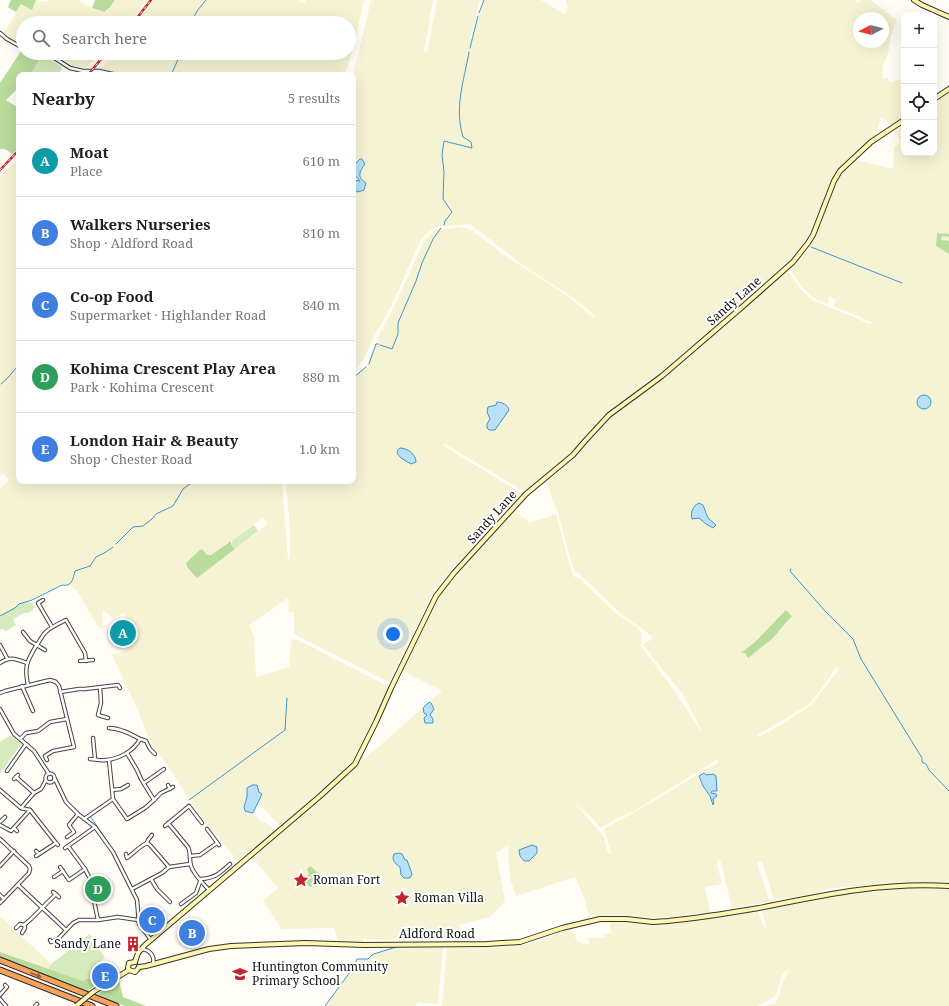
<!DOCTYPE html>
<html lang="en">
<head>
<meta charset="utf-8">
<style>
  :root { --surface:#fff; --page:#f6f6f6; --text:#202124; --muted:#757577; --line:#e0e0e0; --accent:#0f766e }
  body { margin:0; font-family:"Noto Serif",serif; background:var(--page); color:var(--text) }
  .controls { position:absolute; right:12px; top:12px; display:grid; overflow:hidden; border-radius:8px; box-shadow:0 4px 16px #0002 }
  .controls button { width:36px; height:36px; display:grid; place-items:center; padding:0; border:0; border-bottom:1px solid var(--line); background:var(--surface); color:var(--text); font:20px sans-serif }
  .compass { position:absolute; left:853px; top:12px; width:36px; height:36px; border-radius:50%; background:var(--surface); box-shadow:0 4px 16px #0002; rotate:263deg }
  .you { position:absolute; left:393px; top:634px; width:14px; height:14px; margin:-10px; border:3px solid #fff; border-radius:50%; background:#1a73e8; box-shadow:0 0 0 6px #1a73e833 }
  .badge { display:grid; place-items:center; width:26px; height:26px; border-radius:50%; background:var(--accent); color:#fff; font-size:13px; font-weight:700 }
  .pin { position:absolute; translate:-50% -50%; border:2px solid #fff; box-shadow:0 1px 4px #0006 }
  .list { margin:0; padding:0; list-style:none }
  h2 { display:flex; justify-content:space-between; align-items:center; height:52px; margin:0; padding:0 16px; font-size:17px }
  h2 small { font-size:13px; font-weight:400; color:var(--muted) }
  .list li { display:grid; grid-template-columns:26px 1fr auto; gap:12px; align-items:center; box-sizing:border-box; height:72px; padding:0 16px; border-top:1px solid var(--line) }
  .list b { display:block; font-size:15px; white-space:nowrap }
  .list p { margin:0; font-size:13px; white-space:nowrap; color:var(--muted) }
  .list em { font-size:13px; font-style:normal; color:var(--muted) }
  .icon { flex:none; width:22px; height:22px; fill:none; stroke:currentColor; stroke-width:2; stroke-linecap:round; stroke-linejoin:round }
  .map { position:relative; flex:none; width:949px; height:1006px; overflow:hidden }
  .search { position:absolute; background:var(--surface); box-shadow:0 4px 16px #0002; left:16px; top:16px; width:340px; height:44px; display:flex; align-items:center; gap:10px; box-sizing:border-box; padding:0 14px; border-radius:22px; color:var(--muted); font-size:15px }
  .panel { position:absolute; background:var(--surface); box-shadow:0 4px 16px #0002; left:16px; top:72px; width:340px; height:412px; border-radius:8px }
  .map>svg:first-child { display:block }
  .farmland { fill:#f6f3d4; fill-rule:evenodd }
  .green { fill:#d5ebbd }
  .forest { fill:#b9dc9c }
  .water { fill:#b9e0f7; stroke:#3f96cf }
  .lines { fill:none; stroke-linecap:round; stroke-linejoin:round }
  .stream { stroke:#3f96cf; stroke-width:1 }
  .street-casing { stroke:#444; stroke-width:4.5 }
  .secondary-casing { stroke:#333; stroke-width:6 }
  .highway-casing { stroke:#222; stroke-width:7 }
  .street { stroke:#fff; stroke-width:2.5 }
  .secondary { stroke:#fff6b0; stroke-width:4 }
  .highway { stroke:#f5a25d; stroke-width:5 }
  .rail-casing { stroke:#c4262e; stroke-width:2.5 }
  .rail { stroke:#fff; stroke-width:1; stroke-dasharray:3; stroke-linecap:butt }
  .secondary-bridge-casing { stroke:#333; stroke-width:6; stroke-linecap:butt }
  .secondary-bridge { stroke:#fff6b0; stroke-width:4 }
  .oneway { fill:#8e613b }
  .labels { text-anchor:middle; stroke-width:4; stroke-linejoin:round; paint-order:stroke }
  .street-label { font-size:12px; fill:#111; stroke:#fff }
  .poi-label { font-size:12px; fill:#111; stroke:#fff; text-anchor:start }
</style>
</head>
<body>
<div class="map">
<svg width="949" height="1006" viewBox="0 0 949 1006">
  <rect width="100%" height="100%" fill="#fffdf5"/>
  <g class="farmland">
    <polygon points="36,0 46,2 49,0 78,0 92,8 103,11 110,7 115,0 147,0 129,23 23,23 23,47 13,41 4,33 21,4 32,9"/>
    <polygon points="154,0 299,0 304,3 306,0 364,0 355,41 345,75 94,75 107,60 110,61 117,53 349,53 349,23 136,23"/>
    <path d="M371,0H433L424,52L427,51L429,44L437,0H480L470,39H472L484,0H541L564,14L566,13L568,6L565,0H854L859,3L861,0H871L891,16L897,19L890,39L889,51L883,66L882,79L887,78L890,82L904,78V118L891,125L881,117L874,138L840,168L833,180L821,210L816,215L814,222L806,241L801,249L779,272L764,287L680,356L668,368L655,378L644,384L641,389L608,412L569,455L527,491L525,492L448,446L445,443L444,446L521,493L484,537L464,558L457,563L434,591L389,682L294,634V612H289L288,598L249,625L254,636L256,677L289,667L291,640L296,639L389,687L369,732L357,754L348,768L317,795L280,826L257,802L253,814L262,823L265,822L275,831L238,861L204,821L167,765L155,749L146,732L139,713L112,655L123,652L135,642L139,635L124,613L112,618L104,611L102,613L103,626H105L102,629L97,625L77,591L70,585L67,586L62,584L32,599L19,604L15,608L0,616V488L8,482L9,479L3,474L0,476V177L19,158V481H282L288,559H290V530L286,481H353V377L366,367L378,337L390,315L421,248L425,240L435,230L459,227L471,230L503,254L568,296L593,317L594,315L572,297L521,264L470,224L436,227L428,232L421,239L392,305L373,338L364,359L353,372V189L358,191H360L364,190L366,183L361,178L359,173L365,164L360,159L353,166V76ZM859,18H883V42H859ZM263,518L268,524L197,578L202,549L207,555H211Z"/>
    <polygon points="47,53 100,53 87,67 70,66"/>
    <path d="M949,92V884L912,883L843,887L826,889L817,894L805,896L774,900L762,861L757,863L770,902L732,908L720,859L717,864L722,884L705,887L710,912L679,916L655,918L616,915L589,917L585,900L575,877L516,896L510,878L508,853L509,852L507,838L508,846L496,852L505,901L490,917L459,925L463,939L368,940L365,936L363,942H338L334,928L281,929L263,900L278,888L253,858L334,787L352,771L358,763L376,749L423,708V710L433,722V719L430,714L431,703L429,702L442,691L403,671L441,593L448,586L474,554L514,511L530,523L556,514L573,576L580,579L616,613L638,628L642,633L641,646L678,696L700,730H701L684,696L643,645L653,638L645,631L622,615L577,572L576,573L572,565L558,513L553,502L547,482L576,457L597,431L617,411L666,378L682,360L699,349L717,331L736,316L785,271L787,270L800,289L814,301L870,324L873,323L858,316L835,307L834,304L836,301L829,295L828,304L812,297L802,287L789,268L811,247L834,189L841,174L857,160L893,169L894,147L901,142L895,131L904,125V153H934V103ZM786,611L792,617L781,630L748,658L744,653L742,652L755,642ZM837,666L838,670L812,704L787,721L759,737L757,735L782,721L808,705L825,684ZM718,759V763L698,774L652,802L604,829L611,853H608L604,837L601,833L574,802L594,820L600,828L612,821L636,810Z"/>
    <polygon points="911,886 949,888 949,1006 765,1006 775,1003 778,998 783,982 789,969 782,974 776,996 758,1006 442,1006 447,946 471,948 528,944 546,939 559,932 571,928 577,941 586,945 590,943 588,938 605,938 604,934 611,933 610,921 656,925 757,911 766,930 762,909 787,905 832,895"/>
    <polygon points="0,916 51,964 48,969 0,952"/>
    <polygon points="441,945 443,948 438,1004 417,1002 416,1006 325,1006 353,968 357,959 368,959 371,956 395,947 395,946"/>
  </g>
  <g class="green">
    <polygon points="42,56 49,58 62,67 59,75 30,75"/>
    <polygon points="254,525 258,531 235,549 231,545 233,540 231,541"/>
    <path d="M27,601L33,604L35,608L33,609V610L28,613H24L13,619L16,625L6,631L3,629L0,630V616C9,611 17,604 27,601Z"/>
    <polygon points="11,735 21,744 0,774 0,742"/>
    <polygon points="90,934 105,958 95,965 104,979 97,983 88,978 83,981 48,969 51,964"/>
  </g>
  <g class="forest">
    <polygon points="11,0 36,0 32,10 21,4 16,12 8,7"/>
    <polygon points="95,0 115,0 110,7 104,12 103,11 92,8"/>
    <polygon points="21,51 23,51 23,53 42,56 30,75 19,75 19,87 6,100 19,108 19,147 13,154 5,149 0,149 0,83"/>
    <polygon points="937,233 949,234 949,237 942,236 941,240 949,241 949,254 936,246"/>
    <polygon points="231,541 231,545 235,549 197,578 187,567 186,563 200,550 202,549 207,555 211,555"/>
    <polygon points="786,610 792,616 773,638 748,658 745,653 741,653 755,642"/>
    <path d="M310,866L322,876L324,882L322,885L317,883L310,887C309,886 308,885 307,884C303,878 304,879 309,874L307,869Z"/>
    <polygon points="0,952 83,981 88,978 97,983 87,992 0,957"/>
    <polygon points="119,980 123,997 146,1006 125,1006 96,995"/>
  </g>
  <g class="water">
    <path d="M360,159H362L365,164C359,172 357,177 366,183L364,190L358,192L353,189V180L360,181L353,173V166Z"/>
    <circle cx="924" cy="402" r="7"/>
    <path d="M497,402C502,402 508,405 509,410L495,430H489L487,428V424L490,419L487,412L488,407L496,405Z"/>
    <path d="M400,448C407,448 416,454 416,462L411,464L401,458L397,453L398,450Z"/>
    <path d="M699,503L703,505L708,518L716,525L713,528L706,524L699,518L692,519C690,513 693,506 699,503Z"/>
    <polygon points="429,702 431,703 434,709 430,715 433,719 433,723 425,723 424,718 427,715 424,713 423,708"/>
    <polygon points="704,773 706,775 713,774 716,776 717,791 712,791 711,793 716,794 717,796 713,799 714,804 713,805 710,796 703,786 699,776"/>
    <polygon points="252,785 257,785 259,792 262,794 253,813 245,811 244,807 247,797 247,788"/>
    <polygon points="532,845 537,847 537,853 529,861 524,861 520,856 519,850"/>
    <path d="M399,853L402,854L405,860H407L412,874L410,878H404L401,875L400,867C396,864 393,862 393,857L394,854Z"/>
  </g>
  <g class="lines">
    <g class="stream">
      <polyline points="479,13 484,0"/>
      <polyline points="191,23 197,11 206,0"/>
      <polyline points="470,48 478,16"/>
      <polyline points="171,75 181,53"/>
      <path d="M444,225L445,221L452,212L443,199L444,172L442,155L444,141L472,148L471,142L463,137C454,107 464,81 469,52"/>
      <polyline points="811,247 902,283"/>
      <polyline points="380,345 392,349 398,334 398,323 416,281 422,263 433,239 441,228"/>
      <polyline points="369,364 376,344 378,344"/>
      <polyline points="353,378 366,367"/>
      <path d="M1,384C8,379 12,372 19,365"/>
      <polyline points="116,544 133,527 143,526 152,519 156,514 173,506 183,489 194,481"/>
      <polyline points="791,569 790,571 825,611 853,639 861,659 922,758 922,762 926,764 929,770 949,791"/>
      <path d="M0,616L15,608L19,604L32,600L62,585C72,587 73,579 75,571L90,566L96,557L106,552L113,547"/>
      <polyline points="189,800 285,730 287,698"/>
      <polyline points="90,816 114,851"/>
      <polyline points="125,874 132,887"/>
      <polyline points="325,1006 353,968 357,959 368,959 371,956 374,954 396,947"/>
    </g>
    <defs>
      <g id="street">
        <polyline points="0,33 7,39 23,48"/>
        <polyline points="39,53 53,57 70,68 83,71 99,71 117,75"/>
        <polyline points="43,600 38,603 52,627"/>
        <polyline points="23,632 30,641 45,650"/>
        <polyline points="0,645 7,658"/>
        <polyline points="80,661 93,660"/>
        <path d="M0,663C10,656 16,659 27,663"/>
        <path d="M28,685C24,667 27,661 36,646C40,641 42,635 47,631C53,626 60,623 66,620L85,653L86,661"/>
        <polyline points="22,686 33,711"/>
        <polyline points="100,687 101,703 98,715 108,718"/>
        <polyline points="60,692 79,689 85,689 118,685 120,688"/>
        <polyline points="0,693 5,691 50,680 56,682 59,686 74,747 53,751 45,756 47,760"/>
        <polyline points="0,709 14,734 34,751 49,774"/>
        <polyline points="93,738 95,759"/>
        <polyline points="20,739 26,733 38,731 50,722 67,719"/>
        <polyline points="140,739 146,741 150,749 155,754"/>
        <path d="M90,759C95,759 100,761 106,760C119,759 134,751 140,739C131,734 120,728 109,728"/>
        <polyline points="109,760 113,799 127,819 145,808 154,800 141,779 137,770 127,753"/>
        <polyline points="7,771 26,744"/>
        <circle cx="50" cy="778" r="4.5"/>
        <polyline points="16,777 34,793"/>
        <polyline points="14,779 18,775"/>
        <polyline points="55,779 66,802 78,814 95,827 113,852 137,900 139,924 151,940"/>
        <polyline points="144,783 164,769"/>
        <polyline points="168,785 170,789"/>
        <polyline points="0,790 21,808 30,810 56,843"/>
        <polyline points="112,790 121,789 128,785"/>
        <polyline points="154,800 161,793 173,787"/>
        <polyline points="21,808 34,793 41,789 46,780"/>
        <polyline points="84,819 113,799"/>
        <polyline points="0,822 5,817"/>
        <path d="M168,823L188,847C191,853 189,859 191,866C194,875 203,883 209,890"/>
        <polyline points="0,825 11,831 30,810"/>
        <polyline points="165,826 189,806 202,823"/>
        <polyline points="95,827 68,846 85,869 89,877 98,920"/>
        <polyline points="14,828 17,831"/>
        <polyline points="207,829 219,845"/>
        <polyline points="67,837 74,832 69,825 78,814"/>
        <polyline points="0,839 29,866 30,869 29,873 0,903"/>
        <polyline points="147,843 150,845 169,867"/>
        <polyline points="65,848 68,846"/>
        <polyline points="36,851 39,854"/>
        <path d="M126,854L127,858C134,853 140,846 147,843L148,840L152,835"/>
        <polyline points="36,856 56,843 58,845"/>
        <polyline points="190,856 200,855 217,843"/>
        <polyline points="0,866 14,851"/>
        <polyline points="60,867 69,880 85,869"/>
        <polyline points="54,877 63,871"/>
        <polyline points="151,879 157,889 170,902"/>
        <polyline points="18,885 66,930"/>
        <polyline points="132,889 162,873 169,867 190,864"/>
        <polyline points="53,892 59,897"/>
        <polyline points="0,895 4,899"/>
        <path d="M181,904L196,893L201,879C215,878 219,874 230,864"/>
        <polyline points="24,925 31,919 56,894"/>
        <polyline points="16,928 20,924 24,925 25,928 22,933"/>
        <polyline points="50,940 51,942 58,939 73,923 79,920 98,920 118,917 138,920"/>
        <path d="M142,949C150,950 155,956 153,964"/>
        <polyline points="0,995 7,987 5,985"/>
        <polyline points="0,999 6,1006"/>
        <polyline points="35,1006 37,1004"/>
      </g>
      <g id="secondary">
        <polyline points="914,0 922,5 949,17"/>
        <polyline points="934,99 949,89"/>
        <polyline points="135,962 138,953 145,945 319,797 355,764 376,722 392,686 436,596 454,573 526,494 573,455 585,441 609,415 662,376 741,308 793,262 808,243 813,235 834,181 840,171 871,142 904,120"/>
        <path d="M139,967L146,966L209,949L231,946L306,943L364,945L487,944L520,942L562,928L600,919H626L653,922L668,921C698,918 729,913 759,908C823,895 882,882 949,886"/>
        <polyline points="129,970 128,968 129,963 135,962"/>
        <polyline points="129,970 135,972 137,970 139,967"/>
        <polyline points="93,992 129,970"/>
      </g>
      <g id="highway">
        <polyline points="0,960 116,1006"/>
        <polyline points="0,970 92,1006"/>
      </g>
    </defs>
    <use href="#street" class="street-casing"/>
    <use href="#secondary" class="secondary-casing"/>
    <use href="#highway" class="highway-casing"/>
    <use href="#street" class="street"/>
    <use href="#secondary" class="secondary"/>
    <use href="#highway" class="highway"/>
    <defs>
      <g id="rail">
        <polyline points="133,23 151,0"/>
        <polyline points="88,75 106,53"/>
        <polyline points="0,170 19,150"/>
      </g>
    </defs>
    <use href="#rail" class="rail-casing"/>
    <use href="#rail" class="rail"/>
    <defs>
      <polyline id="secondary-bridge" points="76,1006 93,992"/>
    </defs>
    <use href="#secondary-bridge" class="secondary-bridge-casing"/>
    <use href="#secondary-bridge" class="secondary-bridge"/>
  </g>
  <defs><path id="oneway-solid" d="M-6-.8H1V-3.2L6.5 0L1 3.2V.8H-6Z"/></defs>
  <use class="oneway" href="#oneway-solid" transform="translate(36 975) rotate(22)"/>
  <defs>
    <symbol id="sight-bare" viewBox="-9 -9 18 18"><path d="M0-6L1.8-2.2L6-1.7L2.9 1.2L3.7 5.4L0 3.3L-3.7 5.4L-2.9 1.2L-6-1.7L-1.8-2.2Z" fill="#c4262e" stroke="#fff" stroke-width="2.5" paint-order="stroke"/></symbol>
    <symbol id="building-bare" viewBox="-9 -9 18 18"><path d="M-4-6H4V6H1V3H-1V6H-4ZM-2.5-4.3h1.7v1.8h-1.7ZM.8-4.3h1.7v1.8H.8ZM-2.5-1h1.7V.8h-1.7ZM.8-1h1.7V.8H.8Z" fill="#c4262e" stroke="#fff" stroke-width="2.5" paint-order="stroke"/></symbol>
    <symbol id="school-bare" viewBox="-9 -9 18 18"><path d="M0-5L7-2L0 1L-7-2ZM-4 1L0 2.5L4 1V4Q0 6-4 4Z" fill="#c4262e" stroke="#fff" stroke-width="2.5" paint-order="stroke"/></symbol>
  </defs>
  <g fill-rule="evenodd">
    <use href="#sight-bare" x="290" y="869" width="22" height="22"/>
    <use href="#sight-bare" x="391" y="887" width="22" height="22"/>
    <use href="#building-bare" x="122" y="933" width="22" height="22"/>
    <use href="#school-bare" x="229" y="963" width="22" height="22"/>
  </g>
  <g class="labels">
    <g class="street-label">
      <text transform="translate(734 301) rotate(-41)" y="4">Sandy Lane</text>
      <text transform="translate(492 517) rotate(-48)" y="4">Sandy Lane</text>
      <text x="437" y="938">Aldford Road</text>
    </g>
    <g class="poi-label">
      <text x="313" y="884">Roman Fort</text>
      <text x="414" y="902">Roman Villa</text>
      <text x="121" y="948" text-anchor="end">Sandy Lane</text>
      <text x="252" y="971">Huntington Community<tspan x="252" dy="14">Primary School</tspan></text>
    </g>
  </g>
</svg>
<div class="controls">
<button>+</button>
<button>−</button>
<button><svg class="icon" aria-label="locate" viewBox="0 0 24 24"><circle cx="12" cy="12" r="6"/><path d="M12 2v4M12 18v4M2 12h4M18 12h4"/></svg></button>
<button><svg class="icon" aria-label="layers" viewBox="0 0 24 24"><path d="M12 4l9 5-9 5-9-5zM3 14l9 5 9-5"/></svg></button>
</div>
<svg class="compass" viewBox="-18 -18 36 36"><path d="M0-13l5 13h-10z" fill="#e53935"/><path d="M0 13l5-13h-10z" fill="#757577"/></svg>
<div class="you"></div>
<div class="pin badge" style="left:123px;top:633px;background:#0f9aa8">A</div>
<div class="pin badge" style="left:192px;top:933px;background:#3f7fe0">B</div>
<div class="pin badge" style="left:152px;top:920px;background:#3f7fe0">C</div>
<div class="pin badge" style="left:98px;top:889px;background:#2e9e5b">D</div>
<div class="pin badge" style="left:105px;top:976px;background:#3f7fe0">E</div>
<div class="search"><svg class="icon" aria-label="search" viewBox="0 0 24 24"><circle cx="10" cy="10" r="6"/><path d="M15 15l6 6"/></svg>Search here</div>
<section class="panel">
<h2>Nearby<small>5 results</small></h2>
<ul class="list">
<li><span class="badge" style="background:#0f9aa8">A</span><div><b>Moat</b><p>Place</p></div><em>610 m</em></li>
<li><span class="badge" style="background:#3f7fe0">B</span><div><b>Walkers Nurseries</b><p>Shop · Aldford Road</p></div><em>810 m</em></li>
<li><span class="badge" style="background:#3f7fe0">C</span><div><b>Co-op Food</b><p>Supermarket · Highlander Road</p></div><em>840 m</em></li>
<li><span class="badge" style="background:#2e9e5b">D</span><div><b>Kohima Crescent Play Area</b><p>Park · Kohima Crescent</p></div><em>880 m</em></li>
<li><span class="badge" style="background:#3f7fe0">E</span><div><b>London Hair &amp; Beauty</b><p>Shop · Chester Road</p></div><em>1.0 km</em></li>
</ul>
</section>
</div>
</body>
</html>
